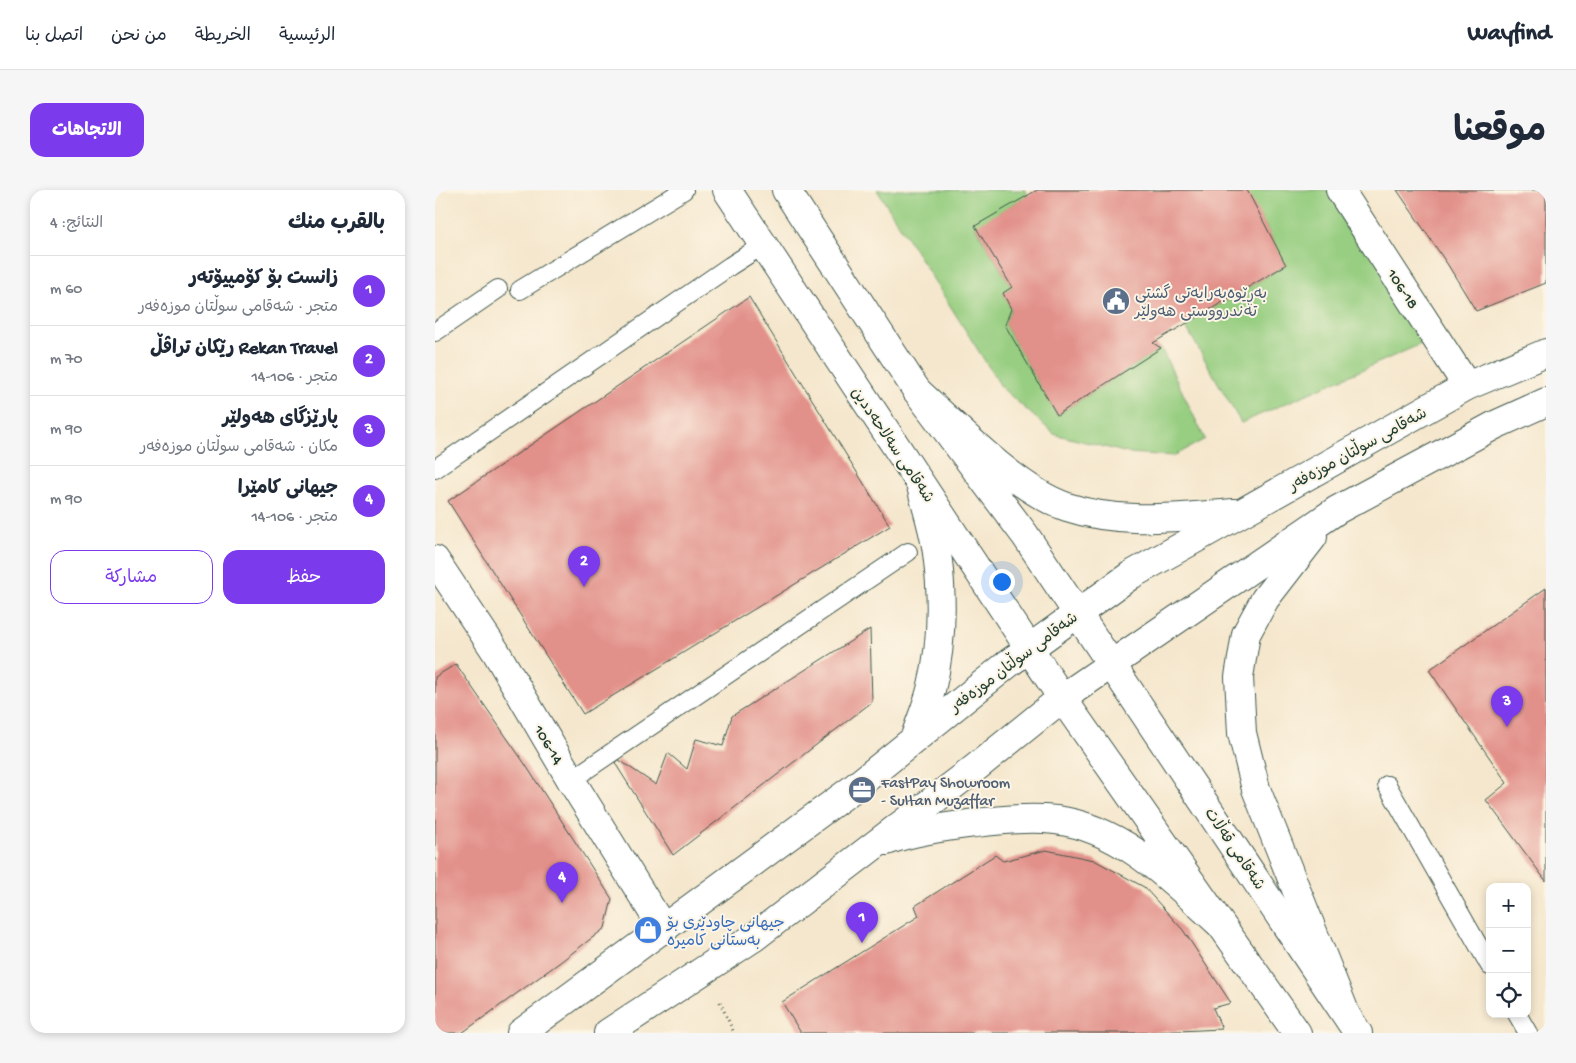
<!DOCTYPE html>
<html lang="ar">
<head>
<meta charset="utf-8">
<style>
  :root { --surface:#fff; --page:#f6f6f7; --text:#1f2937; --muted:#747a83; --line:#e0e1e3; --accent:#7c3aed }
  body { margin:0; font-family:"Gochi Hand","Playpen Sans Arabic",sans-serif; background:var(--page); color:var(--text); direction:rtl }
  .controls { position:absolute; right:15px; bottom:15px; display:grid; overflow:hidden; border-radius:10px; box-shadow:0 2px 8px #0003 }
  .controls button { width:45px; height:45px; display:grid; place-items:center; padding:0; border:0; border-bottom:1px solid var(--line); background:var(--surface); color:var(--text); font:25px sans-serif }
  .you { position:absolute; left:566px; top:391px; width:18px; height:18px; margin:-12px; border:4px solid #fff; border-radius:50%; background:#1a73e8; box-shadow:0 0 0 8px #1a73e833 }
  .badge { display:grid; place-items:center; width:32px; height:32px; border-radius:50%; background:var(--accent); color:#fff; font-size:16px; font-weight:700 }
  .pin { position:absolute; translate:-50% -41px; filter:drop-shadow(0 1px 2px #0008) }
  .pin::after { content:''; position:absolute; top:26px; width:18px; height:15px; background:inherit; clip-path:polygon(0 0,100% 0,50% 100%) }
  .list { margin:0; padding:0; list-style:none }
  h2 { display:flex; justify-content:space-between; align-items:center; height:65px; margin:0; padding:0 20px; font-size:21px }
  h2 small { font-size:16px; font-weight:400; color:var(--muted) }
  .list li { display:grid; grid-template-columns:32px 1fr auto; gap:15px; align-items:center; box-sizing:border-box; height:70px; padding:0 20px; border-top:1px solid var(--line) }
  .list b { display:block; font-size:19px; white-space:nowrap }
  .list p { margin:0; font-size:16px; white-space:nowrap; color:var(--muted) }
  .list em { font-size:16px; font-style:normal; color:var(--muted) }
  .actions { display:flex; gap:10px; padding:15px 20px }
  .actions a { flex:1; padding:11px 0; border:1px solid var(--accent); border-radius:15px; text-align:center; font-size:18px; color:var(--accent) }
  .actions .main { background:var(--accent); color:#fff }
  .icon { flex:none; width:28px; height:28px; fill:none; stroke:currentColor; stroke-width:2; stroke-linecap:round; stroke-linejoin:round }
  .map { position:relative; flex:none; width:1111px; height:843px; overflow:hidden; direction:ltr; border-radius:15px }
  header { display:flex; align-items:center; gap:30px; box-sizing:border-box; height:70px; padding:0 25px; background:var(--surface); border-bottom:1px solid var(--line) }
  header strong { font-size:24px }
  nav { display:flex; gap:28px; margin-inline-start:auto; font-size:18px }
  .intro { display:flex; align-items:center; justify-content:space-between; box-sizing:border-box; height:120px; padding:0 30px }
  h1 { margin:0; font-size:35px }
  .button { padding:12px 22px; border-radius:15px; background:var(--accent); color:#fff; font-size:18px; font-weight:700 }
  main { display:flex; gap:30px; padding:0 30px }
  aside { flex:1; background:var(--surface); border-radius:15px; box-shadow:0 2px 8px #0003 }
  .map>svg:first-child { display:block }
  .green { fill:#97ce81; stroke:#5b865a }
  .building { fill:#e2918a }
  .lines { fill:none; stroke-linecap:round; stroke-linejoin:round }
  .lane-casing { stroke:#3f564b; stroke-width:20 }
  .street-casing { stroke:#3f564b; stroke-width:30 }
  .secondary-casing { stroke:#3f564b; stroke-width:30 }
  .primary-casing { stroke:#3f564b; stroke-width:30 }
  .path { stroke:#3f564b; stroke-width:3; stroke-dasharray:1 4; stroke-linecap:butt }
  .lane { stroke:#fff; stroke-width:18 }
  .street { stroke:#fff; stroke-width:28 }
  .secondary { stroke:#fff; stroke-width:28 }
  .primary { stroke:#fff; stroke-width:28 }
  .labels { text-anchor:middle; stroke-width:4; stroke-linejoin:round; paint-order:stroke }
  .street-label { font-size:16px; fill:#1f3d34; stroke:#fcf5e5 }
  .service-label { font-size:16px; fill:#4e5e75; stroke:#fcf5e5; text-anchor:start }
  .shop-label { font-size:16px; fill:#366cbe; stroke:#fcf5e5; text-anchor:start }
</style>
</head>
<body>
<header>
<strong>Wayfind</strong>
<nav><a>الرئيسية</a><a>الخريطة</a><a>من نحن</a><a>اتصل بنا</a></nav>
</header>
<div class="intro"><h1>موقعنا</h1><a class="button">الاتجاهات</a></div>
<main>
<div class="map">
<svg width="1111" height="843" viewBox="0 0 1111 843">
  <rect width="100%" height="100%" fill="#fcf5e5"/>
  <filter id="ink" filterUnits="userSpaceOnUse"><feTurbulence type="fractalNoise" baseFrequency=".02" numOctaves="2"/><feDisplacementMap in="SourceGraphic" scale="10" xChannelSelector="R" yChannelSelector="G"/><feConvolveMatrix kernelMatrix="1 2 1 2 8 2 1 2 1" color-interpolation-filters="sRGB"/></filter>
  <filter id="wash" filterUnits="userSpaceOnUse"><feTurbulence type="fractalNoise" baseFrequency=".0096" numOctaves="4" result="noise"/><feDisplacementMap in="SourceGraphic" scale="20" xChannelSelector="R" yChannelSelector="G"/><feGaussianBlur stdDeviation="1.12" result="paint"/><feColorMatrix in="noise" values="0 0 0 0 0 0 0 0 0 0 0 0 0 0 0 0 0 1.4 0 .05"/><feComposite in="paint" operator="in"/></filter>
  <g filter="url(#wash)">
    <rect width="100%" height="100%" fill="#f5e7cd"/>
    <g class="green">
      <polygon points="442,0 590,0 593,5 540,37 577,97 568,103 576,119 570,135 622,225 726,158 770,249 739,266 693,263 619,244 567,198"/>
      <polygon points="781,0 894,0 995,150 806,233 750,135 851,75 826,27"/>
    </g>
    <g id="blocks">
      <g class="building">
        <polygon points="602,0 812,0 851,75 718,153 726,158 622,225 570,135 576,119 568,103 577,97 540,36"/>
        <polygon points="962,0 1111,0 1111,93 1041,121 1013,75"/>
        <polygon points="314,107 455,336 148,524 13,311"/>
        <polygon points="1111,398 1111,691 1051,610 1072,593 994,480"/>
        <polygon points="435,439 437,512 238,665 180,573 184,570 221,595 233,563 252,579 261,549 288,556 297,526"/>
        <polygon points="21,474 90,574 177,709 170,738 124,773 27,843 0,843 0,487"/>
        <polygon points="611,660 659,670 709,697 748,740 796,813 778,818 787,839 700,843 366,843 347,812 484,726 480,716 560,665 568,671"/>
      </g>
    </g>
  </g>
  <g filter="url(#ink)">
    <use href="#blocks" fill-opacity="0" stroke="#3f564b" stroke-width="1"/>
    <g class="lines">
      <defs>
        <g id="lane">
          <polyline points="85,100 249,0"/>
          <polyline points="0,142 63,99"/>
          <polyline points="0,279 295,76 328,55"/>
          <polyline points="136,590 473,362"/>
          <polyline points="952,595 1055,776"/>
          <polyline points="1082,824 1093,843"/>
        </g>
        <g id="street">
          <polyline points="905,0 1032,196"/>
          <polyline points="0,370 61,462 136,590 229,740"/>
        </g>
        <g id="secondary">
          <polyline points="292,0 627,508 862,843"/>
          <polyline points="351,0 482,201 590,345 923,843"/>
        </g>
        <g id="primary">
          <path d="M482,201C523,238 581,300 632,317C686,335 744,327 799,323"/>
          <polyline points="878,347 830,409 811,444 804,487 807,543 821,599 910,822"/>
          <path d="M480,547C485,531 492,516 496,500C507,456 508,408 502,363C499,340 491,317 486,296"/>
          <path d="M451,651C479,641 511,637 541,633C567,630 594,627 621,630C687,638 738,691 785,734"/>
          <polyline points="86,843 419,598 574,473 696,385 1032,196 1111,163"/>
          <polyline points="173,843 318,748 534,583 627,508 902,320 1060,235 1111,212"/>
        </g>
      </defs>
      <use href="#lane" class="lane-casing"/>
      <use href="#street" class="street-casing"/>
      <use href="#secondary" class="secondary-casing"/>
      <use href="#primary" class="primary-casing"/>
      <polyline class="path" points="285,812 299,843"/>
      <use href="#lane" class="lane"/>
      <use href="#street" class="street"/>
      <use href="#secondary" class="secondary"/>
      <use href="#primary" class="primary"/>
    </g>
  </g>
  <defs>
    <symbol id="civic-disc" viewBox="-11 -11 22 22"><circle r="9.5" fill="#5c6f8a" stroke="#fcf5e5"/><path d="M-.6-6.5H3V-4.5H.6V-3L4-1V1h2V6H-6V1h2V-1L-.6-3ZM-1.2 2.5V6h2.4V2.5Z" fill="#fff"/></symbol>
    <symbol id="office-disc" viewBox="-11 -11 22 22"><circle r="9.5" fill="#5c6f8a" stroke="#fcf5e5"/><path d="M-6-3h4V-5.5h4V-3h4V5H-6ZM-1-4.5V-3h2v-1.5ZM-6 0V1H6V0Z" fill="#fff"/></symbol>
    <symbol id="shop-disc" viewBox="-11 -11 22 22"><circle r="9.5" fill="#3f7fe0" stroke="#fcf5e5"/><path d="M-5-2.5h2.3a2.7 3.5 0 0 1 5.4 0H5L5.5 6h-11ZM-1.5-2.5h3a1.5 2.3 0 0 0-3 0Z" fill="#fff"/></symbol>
  </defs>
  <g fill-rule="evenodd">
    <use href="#civic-disc" x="665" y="95" width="32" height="32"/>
    <use href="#office-disc" x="411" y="584" width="32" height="32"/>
    <use href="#shop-disc" x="197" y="724" width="32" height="32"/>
  </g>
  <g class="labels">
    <g class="street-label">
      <text transform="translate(969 98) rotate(57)" y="6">106-18</text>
      <text transform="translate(459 254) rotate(56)" y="6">شەقامی سەلاحەددین</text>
      <text transform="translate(922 258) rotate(-29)" y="6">شەقامی سوڵتان موزەفەر</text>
      <text transform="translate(578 471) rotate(-37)" y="6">شەقامی سوڵتان موزەفەر</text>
      <text transform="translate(115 554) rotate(60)" y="6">106-14</text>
      <text transform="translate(801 658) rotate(56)" y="6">شەقامی قەڵات</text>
    </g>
    <g class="service-label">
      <text x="700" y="108">بەڕێوەبەرایەتی گشتی<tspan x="700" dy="18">تەندرووستی هەولێر</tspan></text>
      <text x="446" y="597">FastPay Showroom<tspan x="446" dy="18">- Sultan Muzaffar</tspan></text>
    </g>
    <g class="shop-label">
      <text x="232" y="737">جیهانی چاودێری بۆ<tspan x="232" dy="18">به‌ستانی كامیره</tspan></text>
    </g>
  </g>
</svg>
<div class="controls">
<button>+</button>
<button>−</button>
<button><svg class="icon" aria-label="locate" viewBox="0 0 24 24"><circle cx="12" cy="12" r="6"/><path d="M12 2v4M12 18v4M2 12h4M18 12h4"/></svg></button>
</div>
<div class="you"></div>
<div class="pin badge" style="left:427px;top:753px">1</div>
<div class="pin badge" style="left:149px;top:397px">2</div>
<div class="pin badge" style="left:1072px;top:537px">3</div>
<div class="pin badge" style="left:127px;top:713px">4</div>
</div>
<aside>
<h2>بالقرب منك<small>النتائج: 4</small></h2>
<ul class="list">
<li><span class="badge">1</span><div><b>زانست بۆ کۆمپیۆتەر</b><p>متجر · شەقامی سوڵتان موزەفەر</p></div><em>60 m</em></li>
<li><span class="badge">2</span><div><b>Rekan Travel رێکان تراڤڵ</b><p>متجر · 106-14</p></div><em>70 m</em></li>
<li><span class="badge">3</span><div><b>پارێزگای هەولێر</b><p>مكان · شەقامی سوڵتان موزەفەر</p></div><em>90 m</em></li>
<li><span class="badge">4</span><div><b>جیهانی کامێرا</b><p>متجر · 106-14</p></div><em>90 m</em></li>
</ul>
<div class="actions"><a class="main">حفظ</a><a>مشاركة</a></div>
</aside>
</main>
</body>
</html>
